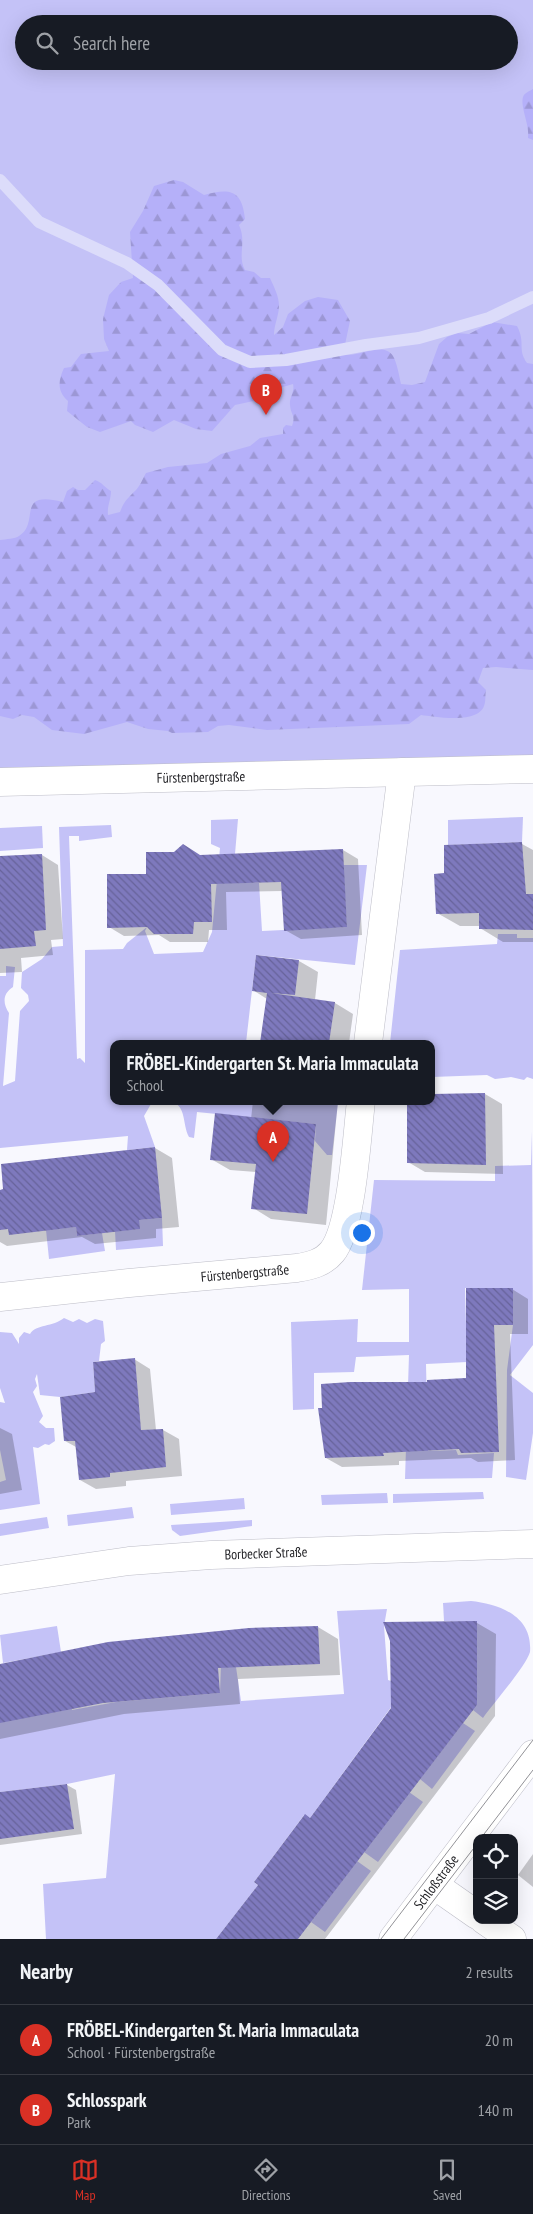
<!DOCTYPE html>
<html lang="en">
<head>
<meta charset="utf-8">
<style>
  :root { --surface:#171b24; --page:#20242c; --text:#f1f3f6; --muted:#9ea1a6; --line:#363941; --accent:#d93025 }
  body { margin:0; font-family:"PT Sans Narrow",sans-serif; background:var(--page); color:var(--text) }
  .controls { position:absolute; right:15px; bottom:15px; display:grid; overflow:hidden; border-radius:10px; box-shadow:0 5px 20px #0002 }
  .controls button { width:45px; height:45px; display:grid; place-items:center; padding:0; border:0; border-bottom:1px solid var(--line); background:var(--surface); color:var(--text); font:25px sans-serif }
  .you { position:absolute; left:361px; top:1232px; width:18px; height:18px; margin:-12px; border:4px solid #fff; border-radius:50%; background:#1a73e8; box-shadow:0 0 0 8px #1a73e833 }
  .badge { display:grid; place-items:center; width:32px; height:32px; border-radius:50%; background:var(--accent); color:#fff; font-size:16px; font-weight:700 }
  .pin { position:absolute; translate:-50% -41px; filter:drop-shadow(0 1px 2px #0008) }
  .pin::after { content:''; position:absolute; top:26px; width:18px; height:15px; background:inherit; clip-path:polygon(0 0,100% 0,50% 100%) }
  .popup { position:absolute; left:110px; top:1040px; width:325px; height:65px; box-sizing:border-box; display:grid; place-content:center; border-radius:10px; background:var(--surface); filter:drop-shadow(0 1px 4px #0005); font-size:16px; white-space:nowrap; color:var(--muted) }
  .popup b { font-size:19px; color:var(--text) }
  .popup::after { content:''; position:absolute; left:50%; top:100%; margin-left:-10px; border:10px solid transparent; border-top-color:var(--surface) }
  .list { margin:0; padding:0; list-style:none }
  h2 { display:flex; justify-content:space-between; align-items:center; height:65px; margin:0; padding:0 20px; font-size:21px }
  h2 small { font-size:16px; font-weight:400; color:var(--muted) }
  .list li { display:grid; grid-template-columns:32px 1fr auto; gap:15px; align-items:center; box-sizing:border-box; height:70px; padding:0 20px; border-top:1px solid var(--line) }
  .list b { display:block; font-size:19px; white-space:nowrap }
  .list p { margin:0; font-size:16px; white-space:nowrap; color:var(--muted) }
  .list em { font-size:16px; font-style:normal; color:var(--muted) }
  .icon { flex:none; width:28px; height:28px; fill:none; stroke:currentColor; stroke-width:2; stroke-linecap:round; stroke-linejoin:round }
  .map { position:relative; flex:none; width:533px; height:1939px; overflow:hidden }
  .search { position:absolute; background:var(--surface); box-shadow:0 5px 20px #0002; left:15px; right:15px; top:15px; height:55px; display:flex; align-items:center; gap:12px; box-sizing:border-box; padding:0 18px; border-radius:28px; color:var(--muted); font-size:19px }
  .sheet { height:205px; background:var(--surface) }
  nav { display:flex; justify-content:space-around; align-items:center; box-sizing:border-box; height:70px; border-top:1px solid var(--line); background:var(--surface); font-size:14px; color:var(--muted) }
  nav a { display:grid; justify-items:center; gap:2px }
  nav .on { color:var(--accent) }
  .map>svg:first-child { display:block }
  .green { fill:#c4c2f7; fill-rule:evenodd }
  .forest { fill:url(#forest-firs) }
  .shadow { fill:#0003 }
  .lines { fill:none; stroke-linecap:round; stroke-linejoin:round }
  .stream { stroke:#dcdcfa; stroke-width:12 }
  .building { fill:url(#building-back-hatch) }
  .street-casing { stroke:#bdbdc7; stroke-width:29 }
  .secondary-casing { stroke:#bdbdc7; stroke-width:29 }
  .street { stroke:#fff; stroke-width:28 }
  .secondary { stroke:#fff; stroke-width:28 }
  .tram { stroke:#929297; stroke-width:1 }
  .labels { text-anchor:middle; stroke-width:4; stroke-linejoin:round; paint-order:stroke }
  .street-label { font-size:14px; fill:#242428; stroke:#fff }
</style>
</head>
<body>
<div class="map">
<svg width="533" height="1939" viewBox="0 0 533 1939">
  <defs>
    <pattern id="forest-firs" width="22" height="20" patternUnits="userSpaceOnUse" patternTransform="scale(1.25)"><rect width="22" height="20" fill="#b5b0f9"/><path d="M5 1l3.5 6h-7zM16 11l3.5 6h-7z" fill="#9c97d5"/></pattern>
    <pattern id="building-back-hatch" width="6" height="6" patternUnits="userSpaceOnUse" patternTransform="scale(1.25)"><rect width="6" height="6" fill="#7e79bd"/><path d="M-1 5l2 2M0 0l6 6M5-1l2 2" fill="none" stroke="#67639a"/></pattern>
  </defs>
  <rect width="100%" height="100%" fill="#f8f8fe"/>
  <g class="green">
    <path d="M0,0H533V769L0,782ZM24,24H509V61H24Z"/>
    <polygon points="523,817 522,842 448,845 448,820"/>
    <path d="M238,819L235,854H242L243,883H259L262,931L347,927L343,865H367L355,965L256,955L246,1043H114V1101H162L151,1104L144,1116L155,1147L127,1150L128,1136L0,1148V976H6V966L15,967L13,987C2,994 3,1004 9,1013L3,1086L15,1081L20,1011L29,1001L28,995L21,988L22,972L42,959L52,947L63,946L59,827L111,825L112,837L79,841V836H69L77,1059L80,1058L85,1063V950L123,949L127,943L147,927L145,931L154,954L203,952L212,932L220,848L211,844V820Z"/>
    <polygon points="42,826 43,848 0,851 0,828"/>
    <polygon points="498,934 517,934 517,938 533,938 533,1079 527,1077 524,1080 511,1077 495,1079 487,1075 432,1077 432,1043 390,1043 400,950 497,944"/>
    <path d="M170,1101H324L338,1103L332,1155H327L315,1141L316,1124L197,1112L194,1138L189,1137C182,1124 187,1105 170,1101Z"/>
    <polygon points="532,1131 533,1345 510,1375 533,1393 533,1433 526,1480 506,1477 507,1370 513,1325 512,1288 465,1288 467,1362 426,1364 428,1451 456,1450 458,1455 494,1453 492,1478 405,1479 409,1355 356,1357 354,1372 314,1373 314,1409 293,1410 291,1322 358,1319 357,1342 409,1342 409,1289 362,1290 374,1180 495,1181 495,1166 531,1165"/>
    <polygon points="162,1218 163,1246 116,1250 115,1231 139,1229 139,1220"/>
    <polygon points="76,1227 77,1236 102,1233 105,1251 49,1259 46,1230"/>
    <path d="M64,1318L73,1322L79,1319L87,1323L95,1319L103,1321L105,1341L101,1344L99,1361L93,1362L95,1392L60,1397L40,1395L37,1374L35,1379L37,1386L33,1392L43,1416L39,1422L46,1428H54L55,1441L49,1445L45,1444L38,1448L33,1447L40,1504L0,1510V1482L6,1480L0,1450V1402L5,1403L0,1388V1332L12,1333L19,1344V1338L24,1332L30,1334C36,1324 53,1327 64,1318Z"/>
    <polygon points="483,1492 484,1499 393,1503 393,1494"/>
    <polygon points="387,1493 388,1503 322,1505 321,1495"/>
    <polygon points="244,1498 245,1509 171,1515 170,1504"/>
    <polygon points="132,1507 134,1518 68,1526 67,1515"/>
    <polygon points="47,1517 49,1528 0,1536 0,1524"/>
    <polygon points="252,1520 252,1526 180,1536 172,1530 171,1525"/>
    <path d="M471,1601C498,1604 533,1615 530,1652C526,1666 493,1704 483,1718L473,1710L477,1705V1622L444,1621L443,1603Z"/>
    <polygon points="387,1609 384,1626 388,1680 391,1681 400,1695 310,1818 304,1815 254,1882 258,1885 216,1939 46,1939 43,1884 106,1878 115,1774 67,1784 0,1792 0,1717 71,1702 72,1710 116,1702 220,1693 221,1664 236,1667 241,1701 344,1694 337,1611"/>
    <polygon points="57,1626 61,1652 3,1663 0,1635"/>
    <polygon points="463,1723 475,1731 432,1789 420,1779"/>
    <polygon points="409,1792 423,1802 378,1862 364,1852"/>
    <polygon points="357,1861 371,1871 325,1932 311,1922"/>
  </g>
  <g class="forest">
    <path d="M533,89V140L528,138C530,125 520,107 523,97C524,93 530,91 533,89Z"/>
    <path d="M174,180L183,182L204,195C230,188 242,190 245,219L239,225C247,242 237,256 245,270L254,272L261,278H270C274,287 279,296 279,306C279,315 274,325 274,335L283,327L288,314L305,301L318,297L338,300L350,321L343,354C356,359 383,340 393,356C397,363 399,375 401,384L412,385L425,382L439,344L447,337L457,333L469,334L492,322L517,326C526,343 517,349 527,363L533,364V670L496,667L483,668L478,682L486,690C485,695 486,702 484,706C478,724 435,717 421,715L409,724L267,730L229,725L218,726L208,732L172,733L168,731L148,729L127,722L84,734L52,730L34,717L22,715L13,719L0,716V540C6,539 15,539 19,536C41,522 14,490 63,502L67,491L73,487L78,490H85L95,480C102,482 105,488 111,491C111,500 107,506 108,515L120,512C124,501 128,498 136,490C140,486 143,478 146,473L168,467L207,463L221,454L250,446L260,438L283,434V428L286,425L292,426C296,415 291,416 290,405C289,398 295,392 293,384L266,392L258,400L235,405L212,431L196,429L174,420L153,432L135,425L131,421L100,432L87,427L67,411L68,401C57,391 58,381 64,368L71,367L81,354L109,351L104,339L103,319L109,295L121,282L133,278L130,232L143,211L154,186Z"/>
  </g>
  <g class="shadow">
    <polygon points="522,844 533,850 533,942 503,942 480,928 480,926 460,926 437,913 445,874 446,847"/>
    <polygon points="343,850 358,859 362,935 301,939 285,930 283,891 226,892 227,930 209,930 208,942 170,942 159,935 124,936 109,927 147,875 202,856"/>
    <polygon points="42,855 58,865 63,939 51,940 53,955 21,958 22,972 0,973 0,858"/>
    <polygon points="257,956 299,961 318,972 315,1000 335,1003 353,1014 349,1043 261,1043 267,999 253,990"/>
    <polygon points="485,1094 502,1104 503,1174 425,1172 408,1162 408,1101 432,1101 432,1095"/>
    <polygon points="253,1101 338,1101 326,1225 271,1219 253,1208 257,1172 230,1170 211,1159 251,1119"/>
    <polygon points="155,1148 172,1158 179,1227 156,1229 156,1238 95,1244 82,1237 7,1246 0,1242 0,1191"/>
    <polygon points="467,1289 512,1289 528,1299 528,1334 510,1334 515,1460 478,1462 471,1458 399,1461 399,1465 342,1467 326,1458 428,1383 467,1379"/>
    <polygon points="134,1359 150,1369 156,1430 163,1430 179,1439 182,1476 126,1481 126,1486 96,1489 80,1480 76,1447 65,1441 96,1393"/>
    <polygon points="0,1428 12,1434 22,1490 0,1494"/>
    <polygon points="477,1623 496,1634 495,1716 325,1939 217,1939 311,1819 393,1708 392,1641 385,1624"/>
    <polygon points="318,1627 338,1639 340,1675 238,1679 240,1704 124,1714 0,1739 0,1665"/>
    <polygon points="67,1785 76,1790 82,1834 0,1845 0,1794"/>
    <polygon points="533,1854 533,1887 518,1875"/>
  </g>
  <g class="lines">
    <polyline class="stream" points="0,180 39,222 127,263 158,285 222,350 250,362 286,360 366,345 419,338 489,318 533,297"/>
  </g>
  <g class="building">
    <polygon points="522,842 526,894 533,894 533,930 479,929 479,913 436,914 434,874 444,873 444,845"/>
    <polygon points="183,844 200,855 343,849 347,927 284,931 281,882 211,884 212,922 194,922 193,934 154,934 147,927 107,928 107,874 146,874 146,852 174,852"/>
    <polygon points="42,854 46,930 34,931 36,946 0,949 0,856"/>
    <polygon points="256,955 299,960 295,995 271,993 335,1002 329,1043 260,1043 267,993 252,991"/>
    <polygon points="485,1093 486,1165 407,1163 407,1101 432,1101 432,1094"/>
    <polygon points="215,1113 316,1124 307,1214 251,1209 256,1164 210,1160"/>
    <polygon points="155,1147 162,1218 139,1220 140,1229 77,1236 76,1227 9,1235 8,1229 0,1230 0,1190 3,1189 1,1164"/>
    <polygon points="466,1288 513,1288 513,1325 494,1325 499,1452 461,1453 459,1449 383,1453 384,1456 325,1458 318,1408 322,1408 321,1384 350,1382 427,1382 427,1380 466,1378"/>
    <polygon points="135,1358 141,1430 163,1429 166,1467 110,1473 110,1477 79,1480 75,1441 64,1441 60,1397 95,1392 93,1362"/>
    <polygon points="477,1621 477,1705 298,1939 216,1939 258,1885 254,1882 305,1814 310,1818 391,1708 390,1641 383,1622"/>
    <polygon points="318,1626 320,1664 218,1668 220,1693 103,1703 0,1723 0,1664 108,1642 249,1628"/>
    <polygon points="67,1784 74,1829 0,1839 0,1792"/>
  </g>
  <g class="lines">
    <defs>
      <g id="street">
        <polyline points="0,782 533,769"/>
        <polyline points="368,1043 402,772"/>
        <path d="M0,1297L129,1283L297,1268C310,1266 323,1263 332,1252C352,1228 357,1135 361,1101"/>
        <polyline points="434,1885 477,1915"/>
        <polyline points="484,1920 512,1939"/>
      </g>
      <g id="secondary">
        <polyline points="0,1580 129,1561 211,1555 533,1544"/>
        <polyline points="393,1939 533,1754"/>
      </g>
    </defs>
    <use href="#street" class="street-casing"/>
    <use href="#secondary" class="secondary-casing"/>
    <use href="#street" class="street"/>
    <use href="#secondary" class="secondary"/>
    <g class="tram">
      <polyline points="481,1838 533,1770"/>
      <polyline points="381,1939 533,1740"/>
      <polyline points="404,1939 477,1844"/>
    </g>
  </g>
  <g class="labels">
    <g class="street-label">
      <text transform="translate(201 777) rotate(-1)" y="5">Fürstenbergstraße</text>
      <text transform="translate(245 1273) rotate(-5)" y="5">Fürstenbergstraße</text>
      <text transform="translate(266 1553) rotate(-2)" y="5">Borbecker Straße</text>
      <text transform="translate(436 1882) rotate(-53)" y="5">Schloßstraße</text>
    </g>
  </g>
</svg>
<div class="controls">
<button><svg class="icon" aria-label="locate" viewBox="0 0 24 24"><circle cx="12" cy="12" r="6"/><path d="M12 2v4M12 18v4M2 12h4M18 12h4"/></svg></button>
<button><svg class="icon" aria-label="layers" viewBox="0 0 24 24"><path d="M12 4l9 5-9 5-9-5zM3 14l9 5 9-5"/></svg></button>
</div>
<div class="you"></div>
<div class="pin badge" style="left:273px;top:1162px">A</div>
<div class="popup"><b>FRÖBEL-Kindergarten St. Maria Immaculata</b>School</div>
<div class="pin badge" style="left:266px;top:415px">B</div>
<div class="search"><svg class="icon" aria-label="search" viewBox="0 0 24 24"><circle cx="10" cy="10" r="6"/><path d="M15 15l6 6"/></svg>Search here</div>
</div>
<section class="sheet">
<h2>Nearby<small>2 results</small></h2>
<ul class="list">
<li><span class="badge">A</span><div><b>FRÖBEL-Kindergarten St. Maria Immaculata</b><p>School · Fürstenbergstraße</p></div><em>20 m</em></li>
<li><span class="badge">B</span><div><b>Schlosspark</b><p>Park</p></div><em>140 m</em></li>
</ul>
</section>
<nav>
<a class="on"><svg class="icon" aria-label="map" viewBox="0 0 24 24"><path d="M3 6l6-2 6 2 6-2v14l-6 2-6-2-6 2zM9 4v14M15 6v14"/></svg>Map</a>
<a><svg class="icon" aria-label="directions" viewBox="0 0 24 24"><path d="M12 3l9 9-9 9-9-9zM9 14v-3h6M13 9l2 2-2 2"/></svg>Directions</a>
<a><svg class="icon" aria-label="saved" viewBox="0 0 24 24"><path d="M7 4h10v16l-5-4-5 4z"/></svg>Saved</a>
</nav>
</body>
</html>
